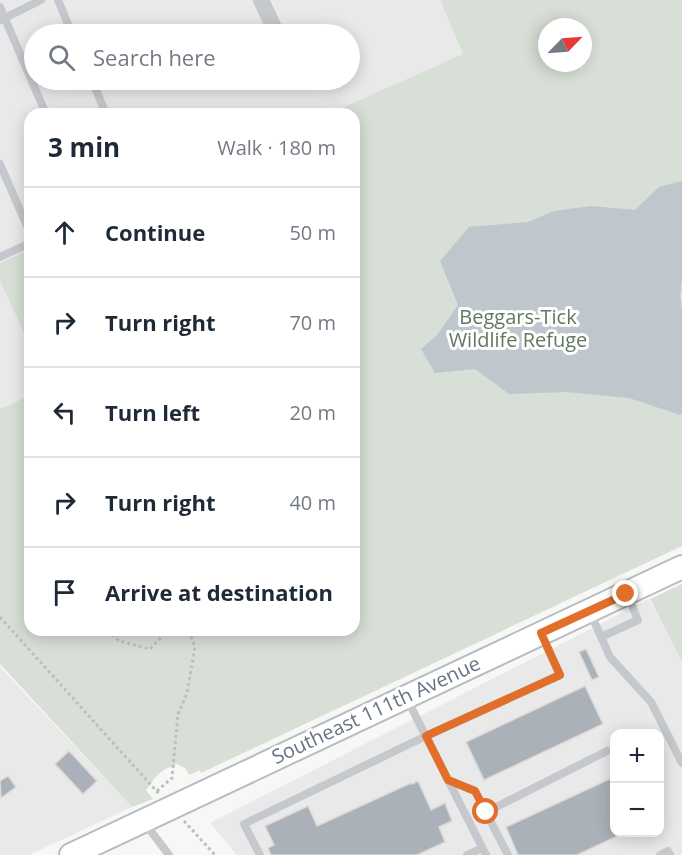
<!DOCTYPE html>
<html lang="en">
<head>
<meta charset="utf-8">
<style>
  :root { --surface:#fff; --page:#f6f6f7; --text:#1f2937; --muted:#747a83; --line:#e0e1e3 }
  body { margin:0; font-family:"Open Sans",sans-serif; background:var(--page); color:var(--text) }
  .controls { position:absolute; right:18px; bottom:18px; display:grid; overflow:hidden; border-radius:12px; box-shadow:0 3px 15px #0003 }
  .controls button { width:54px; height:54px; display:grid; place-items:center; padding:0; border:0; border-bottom:2px solid var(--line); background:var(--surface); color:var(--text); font:30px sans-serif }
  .compass { position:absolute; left:538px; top:18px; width:54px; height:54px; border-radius:50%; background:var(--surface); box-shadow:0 3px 15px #0003; rotate:65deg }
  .stop { position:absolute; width:18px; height:18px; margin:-14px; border:4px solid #e16e2b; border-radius:50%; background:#fff }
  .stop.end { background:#e16e2b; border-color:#fff; box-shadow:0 2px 6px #0008 }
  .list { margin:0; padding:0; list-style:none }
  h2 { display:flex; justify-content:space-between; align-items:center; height:78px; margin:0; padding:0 24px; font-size:26px }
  h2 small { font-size:20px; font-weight:400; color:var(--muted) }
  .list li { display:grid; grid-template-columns:39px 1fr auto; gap:18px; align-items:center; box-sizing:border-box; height:90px; padding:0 24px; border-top:2px solid var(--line) }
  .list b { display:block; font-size:22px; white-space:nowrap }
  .list em { font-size:20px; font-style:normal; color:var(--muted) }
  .icon { flex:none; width:33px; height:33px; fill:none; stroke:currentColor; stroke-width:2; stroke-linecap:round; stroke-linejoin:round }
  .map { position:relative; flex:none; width:682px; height:855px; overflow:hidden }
  .search { position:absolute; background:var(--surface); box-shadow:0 3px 15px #0003; left:24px; top:24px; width:336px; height:66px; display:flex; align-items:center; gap:15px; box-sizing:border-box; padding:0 21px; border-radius:33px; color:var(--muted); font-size:22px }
  .panel { position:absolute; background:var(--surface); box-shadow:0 3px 15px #0003; left:24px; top:108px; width:336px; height:528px; border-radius:18px }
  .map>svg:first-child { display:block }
  .built { fill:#e8e9e8; fill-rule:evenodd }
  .green { fill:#d8dfd6; fill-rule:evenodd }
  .water { fill:#bec7cc }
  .building { fill:#abb1b9; stroke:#d9d9d7; stroke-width:1.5 }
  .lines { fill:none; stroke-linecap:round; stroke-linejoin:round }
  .secondary-casing { stroke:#b8bbc1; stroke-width:26 }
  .path { stroke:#bdbfc2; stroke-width:3; stroke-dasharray:3 3; stroke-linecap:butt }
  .lane { stroke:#c5c8cc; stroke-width:8 }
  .street { stroke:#c5c8cc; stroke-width:16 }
  .secondary { stroke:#fff; stroke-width:22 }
  .route { stroke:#e16e2b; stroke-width:8 }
  .labels { text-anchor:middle; stroke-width:6; stroke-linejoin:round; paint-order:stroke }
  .park-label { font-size:20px; fill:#637862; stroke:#fff }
  .street-label { font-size:20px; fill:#677486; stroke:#fff }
</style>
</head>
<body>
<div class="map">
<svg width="682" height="855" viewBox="0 0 682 855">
  <rect width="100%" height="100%" fill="#f7f8f5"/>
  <g class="built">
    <path d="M0,0H440L463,54L328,114H30V249L0,263ZM34,34H350V80H34Z"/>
    <polygon points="0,281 30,346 30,395 0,409"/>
    <path d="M649,599L682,662V855H237L210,823ZM614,734H660V832H614Z"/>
    <polygon points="0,667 132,807 29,855 0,855"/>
  </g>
  <g class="green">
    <path d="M440,0H682V546L201,773L200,770L189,775L185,768L177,764C160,770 156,776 146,790L153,799L132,807L0,664V409L30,395V630H354V114H328L463,54ZM547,27H583V63H547Z"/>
    <polygon points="30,249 30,346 0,281 0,263"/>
    <polygon points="682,584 682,662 650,599"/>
  </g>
  <polygon class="water" points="682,181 682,279 680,296 682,310 682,413 680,415 629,398 566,392 509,394 475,369 435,373 421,349 437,335 458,305 440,261 469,227 528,222 554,211 591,206 635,210 659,187"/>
  <g class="building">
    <polygon points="586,649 599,677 592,680 579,652"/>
    <polygon points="585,686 603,724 484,780 466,742"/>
    <polygon points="69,751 97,781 83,794 55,764"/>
    <polygon points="8,776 16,787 1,798 0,781"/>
    <polygon points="614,777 614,832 626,832 577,855 518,855 506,827"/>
    <polygon points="418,781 431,810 445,803 452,821 439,827 445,842 417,855 271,855 268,848 274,845 265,826 308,806 317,826 411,783 412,784"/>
  </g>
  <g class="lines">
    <defs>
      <polyline id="secondary" points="71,855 682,567"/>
    </defs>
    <use href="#secondary" class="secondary-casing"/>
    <g class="path">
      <polyline points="0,617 159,794"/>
      <polyline points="108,630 119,641 150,649 168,630"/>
      <polyline points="157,791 172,778 178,714 187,693 195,647 189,630"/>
      <polyline points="184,821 215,855"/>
    </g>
    <g class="lane">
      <polyline points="58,0 72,34"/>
      <polyline points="0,7 46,114"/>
      <polyline points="1,20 41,0"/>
      <polyline points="92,80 106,114"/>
      <polyline points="0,164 30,233"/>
      <polyline points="0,257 30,243"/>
      <polyline points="590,612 610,657 651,702 682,763"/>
      <polyline points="601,637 638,620 627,594"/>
      <polyline points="406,697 486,855"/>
      <polyline points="448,780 475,791 508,855"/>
      <polyline points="486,812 607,751"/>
      <polyline points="144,822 169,855"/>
      <polyline points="260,855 244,824 426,736 560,675 541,634"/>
      <polyline points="467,855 482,848"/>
      <polyline points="660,855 668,851 670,855"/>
    </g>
    <polyline class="street" points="261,0 277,34"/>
    <use href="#secondary" class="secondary"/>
  </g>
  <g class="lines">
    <polyline class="route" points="486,812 475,791 448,780 426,736 560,675 541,633 626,594"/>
  </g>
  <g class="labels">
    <g class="park-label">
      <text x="518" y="324">Beggars-Tick<tspan x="518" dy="23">Wildlife Refuge</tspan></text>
    </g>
    <g class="street-label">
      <text transform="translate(376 710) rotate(-25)" y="7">Southeast 111th Avenue</text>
    </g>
  </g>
</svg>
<div class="controls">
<button>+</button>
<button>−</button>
</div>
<svg class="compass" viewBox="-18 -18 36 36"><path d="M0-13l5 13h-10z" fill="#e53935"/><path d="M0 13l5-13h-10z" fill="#747a83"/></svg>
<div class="stop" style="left:486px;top:812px"></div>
<div class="stop end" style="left:626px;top:594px"></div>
<div class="search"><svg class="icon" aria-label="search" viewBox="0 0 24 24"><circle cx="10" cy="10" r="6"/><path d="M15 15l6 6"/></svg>Search here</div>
<section class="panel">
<h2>3 min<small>Walk · 180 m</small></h2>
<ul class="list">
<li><svg class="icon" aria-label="ahead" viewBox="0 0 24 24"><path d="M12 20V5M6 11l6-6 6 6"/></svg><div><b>Continue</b></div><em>50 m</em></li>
<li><svg class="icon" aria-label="right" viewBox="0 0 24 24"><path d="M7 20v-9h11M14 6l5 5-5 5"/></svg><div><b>Turn right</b></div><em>70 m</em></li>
<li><svg class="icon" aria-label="left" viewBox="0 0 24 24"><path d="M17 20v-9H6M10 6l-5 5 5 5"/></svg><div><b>Turn left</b></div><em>20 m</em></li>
<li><svg class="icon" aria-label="right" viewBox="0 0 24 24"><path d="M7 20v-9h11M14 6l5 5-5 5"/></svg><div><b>Turn right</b></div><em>40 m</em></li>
<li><svg class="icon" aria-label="arrive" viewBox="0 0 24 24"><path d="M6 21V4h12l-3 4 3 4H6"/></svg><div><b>Arrive at destination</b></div></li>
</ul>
</section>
</div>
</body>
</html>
